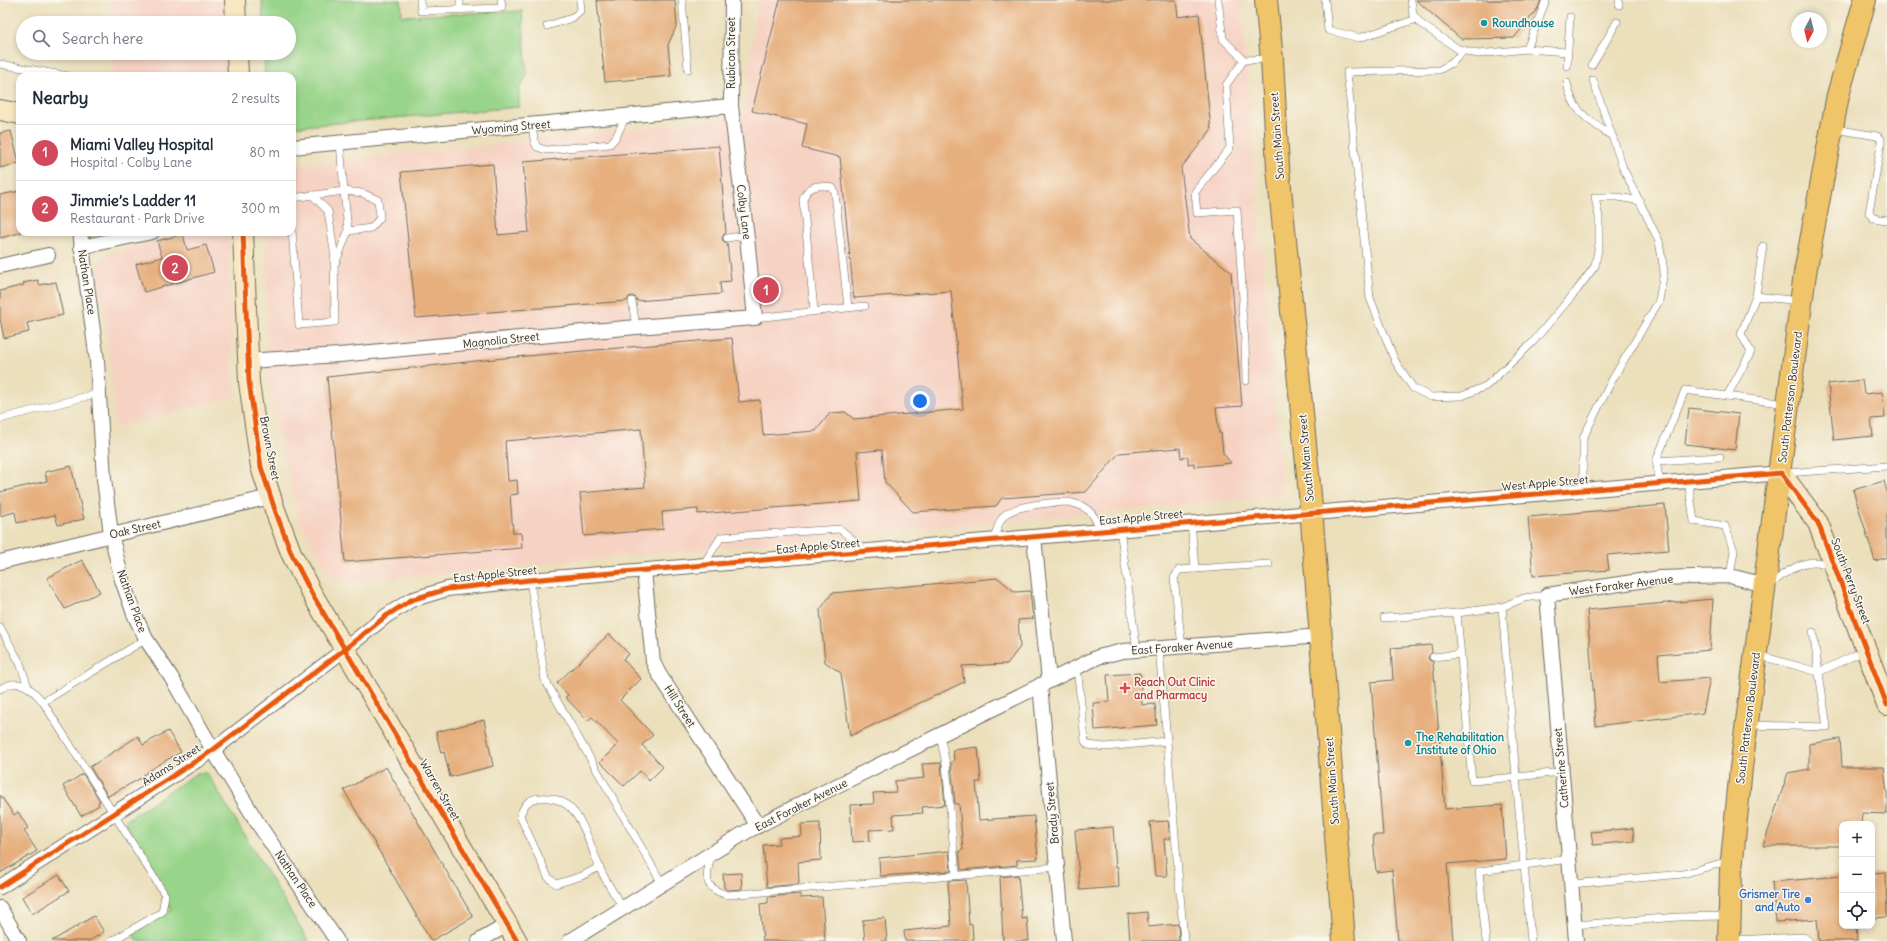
<!DOCTYPE html>
<html lang="en">
<head>
<meta charset="utf-8">
<style>
  :root { --surface:#fff; --page:#f2f2f3; --text:#1f2937; --muted:#747a83; --line:#e0e1e3; --accent:#d1495b }
  body { margin:0; font-family:Delius,sans-serif; background:var(--page); color:var(--text) }
  .controls { position:absolute; right:12px; bottom:12px; display:grid; overflow:hidden; border-radius:8px; box-shadow:0 2px 6px #0003 }
  .controls button { width:36px; height:36px; display:grid; place-items:center; padding:0; border:0; border-bottom:1px solid var(--line); background:var(--surface); color:var(--text); font:20px sans-serif }
  .compass { position:absolute; left:1791px; top:12px; width:36px; height:36px; border-radius:50%; background:var(--surface); box-shadow:0 2px 6px #0003; rotate:187deg }
  .you { position:absolute; left:920px; top:401px; width:14px; height:14px; margin:-10px; border:3px solid #fff; border-radius:50%; background:#1a73e8; box-shadow:0 0 0 6px #1a73e833 }
  .badge { display:grid; place-items:center; width:26px; height:26px; border-radius:50%; background:var(--accent); color:#fff; font-size:13px; font-weight:700 }
  .pin { position:absolute; translate:-50% -50%; border:2px solid #fff; box-shadow:0 1px 4px #0006 }
  .list { margin:0; padding:0; list-style:none }
  h2 { display:flex; justify-content:space-between; align-items:center; height:52px; margin:0; padding:0 16px; font-size:17px }
  h2 small { font-size:13px; font-weight:400; color:var(--muted) }
  .list li { display:grid; grid-template-columns:26px 1fr auto; gap:12px; align-items:center; box-sizing:border-box; height:56px; padding:0 16px; border-top:1px solid var(--line) }
  .list b { display:block; font-size:15px; white-space:nowrap }
  .list p { margin:0; font-size:13px; white-space:nowrap; color:var(--muted) }
  .list em { font-size:13px; font-style:normal; color:var(--muted) }
  .icon { flex:none; width:22px; height:22px; fill:none; stroke:currentColor; stroke-width:2; stroke-linecap:round; stroke-linejoin:round }
  .map { position:relative; flex:none; width:1887px; height:941px; overflow:hidden }
  .search { position:absolute; background:var(--surface); box-shadow:0 2px 6px #0003; left:16px; top:16px; width:280px; height:44px; display:flex; align-items:center; gap:10px; box-sizing:border-box; padding:0 14px; border-radius:22px; color:var(--muted); font-size:15px }
  .panel { position:absolute; background:var(--surface); box-shadow:0 2px 6px #0003; left:16px; top:72px; width:280px; height:164px; border-radius:12px }
  .map>svg:first-child { display:block }
  .built { fill:#f6d2c3 }
  .green { fill:#98d489; stroke:#62805a }
  .building { fill:#e6af7d }
  .lines { fill:none; stroke-linecap:round; stroke-linejoin:round }
  .lane-casing { stroke:#6e6a5e; stroke-width:8 }
  .street-casing { stroke:#6e6a5e; stroke-width:16 }
  .secondary-casing { stroke:#6e6a5e; stroke-width:22 }
  .primary-casing { stroke:#6e6a5e; stroke-width:24 }
  .lane { stroke:#fff; stroke-width:7 }
  .street { stroke:#fff; stroke-width:14 }
  .secondary { stroke:#f9e7c3; stroke-width:20 }
  .primary { stroke:#f0c469; stroke-width:22 }
  .cycleway-casing { stroke:#fbf7ec; stroke-width:8 }
  .cycleway { stroke:#e8590c; stroke-width:5 }
  .culture-dot { fill:#0f9aa8; stroke:#fbf7ec; stroke-width:1.5 }
  .health-dot { fill:#e0444e; stroke:#fbf7ec; stroke-width:1.5 }
  .shop-dot { fill:#3f7fe0; stroke:#fbf7ec; stroke-width:1.5 }
  .labels { text-anchor:middle; stroke-width:3; stroke-linejoin:round; paint-order:stroke }
  .culture-label { font-size:11px; font-weight:bold; fill:#0d838f; stroke:#fbf7ec; text-anchor:start }
  .street-label { font-size:11px; fill:#2b2b2b; stroke:#fbf7ec }
  .health-label { font-size:11px; font-weight:bold; fill:#be3a42; stroke:#fbf7ec; text-anchor:start }
  .shop-label { font-size:11px; font-weight:bold; fill:#366cbe; stroke:#fbf7ec; text-anchor:end }
</style>
</head>
<body>
<div class="map">
<svg width="1887" height="941" viewBox="0 0 1887 941">
  <rect width="100%" height="100%" fill="#fbf7ec"/>
  <filter id="ink" filterUnits="userSpaceOnUse"><feTurbulence type="fractalNoise" baseFrequency=".025" numOctaves="2"/><feDisplacementMap in="SourceGraphic" scale="8" xChannelSelector="R" yChannelSelector="G"/><feConvolveMatrix kernelMatrix="1 2 1 2 8 2 1 2 1" color-interpolation-filters="sRGB"/></filter>
  <filter id="wash" filterUnits="userSpaceOnUse"><feTurbulence type="fractalNoise" baseFrequency=".012" numOctaves="4" result="noise"/><feDisplacementMap in="SourceGraphic" scale="16" xChannelSelector="R" yChannelSelector="G"/><feGaussianBlur stdDeviation="0.9" result="paint"/><feColorMatrix in="noise" values="0 0 0 0 0 0 0 0 0 0 0 0 0 0 0 0 0 1.4 0 .05"/><feComposite in="paint" operator="in"/></filter>
  <g filter="url(#wash)">
    <rect width="100%" height="100%" fill="#ebdfbc"/>
    <g class="built">
      <polygon points="110,0 228,0 229,23 111,23"/>
      <polygon points="757,0 1241,0 1282,488 1275,496 348,582 331,579 300,520 274,416 268,382 266,232 292,232 292,166 744,117"/>
      <polygon points="113,53 229,53 230,76 114,76"/>
      <polygon points="194,232 229,232 232,369 236,396 115,427 111,364 104,311 97,283 98,261 108,254"/>
    </g>
    <g class="green">
      <polygon points="262,0 401,0 402,16 522,11 527,75 519,89 519,107 292,127 292,76 265,76 264,53 289,53 289,23 263,23"/>
      <polygon points="197,773 207,773 308,941 137,941 133,933 171,910 125,821"/>
    </g>
    <g id="blocks">
      <g class="building">
        <polygon points="597,0 675,0 677,25 668,45 671,76 605,82"/>
        <polygon points="780,0 1176,0 1178,17 1199,14 1211,130 1181,168 1190,239 1231,272 1242,406 1216,408 1219,433 1221,433 1223,453 1231,463 1194,467 1194,463 1188,464 1188,457 1181,458 1180,448 1119,453 1086,492 1002,498 996,506 913,512 885,482 882,450 857,452 861,501 698,514 698,509 662,512 663,529 584,536 580,493 645,487 641,429 505,441 508,481 517,480 518,494 510,495 513,533 521,533 522,548 345,562 327,377 504,358 732,338 739,402 760,400 763,435 816,431 830,413 845,412 854,419 963,409 951,291 854,298 840,157 802,148 807,124 752,111"/>
        <polygon points="1416,0 1541,0 1538,8 1514,38 1461,39"/>
        <polygon points="11,131 19,163 0,168 0,133"/>
        <polygon points="719,146 726,233 724,234 722,238 723,241 727,243 731,281 720,282 721,294 637,301 636,298 632,296 629,297 627,301 416,318 401,172 493,164 498,235 529,232 523,162"/>
        <polygon points="20,191 20,233 0,238 0,195"/>
        <polygon points="183,234 187,250 206,245 214,272 144,292 136,264 162,257 157,241"/>
        <polygon points="38,280 39,285 56,282 63,315 27,323 29,332 4,338 0,319 0,291 24,285 23,283"/>
        <polygon points="1862,380 1864,394 1882,392 1885,418 1871,419 1873,436 1834,440 1828,384"/>
        <polygon points="1689,408 1739,414 1735,450 1685,444"/>
        <polygon points="71,466 84,519 58,525 55,515 17,523 15,512 0,516 0,492 47,481 45,472"/>
        <polygon points="1884,481 1887,492 1887,557 1875,561 1853,490"/>
        <polygon points="1665,505 1669,550 1607,555 1609,570 1533,576 1528,517"/>
        <polygon points="82,560 100,592 65,609 47,578"/>
        <polygon points="998,578 1015,592 1030,591 1033,619 1018,620 1020,647 1007,664 962,666 964,682 850,736 841,673 825,662 820,610 832,593"/>
        <polygon points="1713,599 1710,650 1658,655 1660,682 1710,678 1703,713 1596,726 1587,610"/>
        <polygon points="609,634 629,654 623,659 641,679 620,700 653,735 642,745 663,767 649,781 640,771 624,786 600,762 618,744 592,717 588,721 565,697 568,695 557,683"/>
        <polygon points="1431,645 1432,652 1428,657 1429,660 1433,662 1445,809 1502,805 1506,859 1447,864 1453,941 1398,941 1392,870 1376,872 1373,835 1383,835 1371,682 1393,680 1391,648"/>
        <polygon points="1140,673 1142,705 1155,704 1157,725 1095,730 1093,703 1109,702 1107,675"/>
        <polygon points="484,720 493,766 450,777 444,752 441,753 436,732"/>
        <polygon points="168,731 181,752 156,766 142,776 143,777 108,796 90,767 138,736 143,745"/>
        <polygon points="1840,739 1842,767 1884,767 1887,793 1887,814 1862,813 1861,824 1842,824 1842,846 1763,846 1788,773 1809,769 1809,744"/>
        <polygon points="978,747 981,782 976,782 979,820 1034,816 1038,859 1017,860 1017,865 961,870 959,851 963,850 959,804 955,804 951,762 954,761 953,750"/>
        <polygon points="941,763 945,805 922,807 923,813 893,815 894,829 869,830 870,841 852,842 850,805 874,804 873,793 896,792 895,781 924,778 922,764"/>
        <polygon points="386,767 473,917 431,941 344,790"/>
        <polygon points="83,774 100,801 98,802 99,805 81,816 63,786"/>
        <polygon points="0,795 14,815 18,812 28,828 24,831 37,851 0,873"/>
        <polygon points="1168,821 1170,839 1164,839 1167,876 1155,876 1150,822"/>
        <polygon points="820,823 821,860 798,862 799,884 767,887 763,845 779,844 779,838 802,836 801,824"/>
        <polygon points="1113,827 1116,867 1118,867 1119,887 1080,890 1075,830"/>
        <polygon points="1633,828 1634,841 1593,845 1591,832"/>
        <polygon points="949,851 951,871 880,876 879,858"/>
        <polygon points="1886,872 1887,917 1872,918 1872,873"/>
        <polygon points="741,873 742,889 728,890 724,888 723,874"/>
        <polygon points="59,875 69,891 32,914 22,897"/>
        <polygon points="1018,875 1022,919 1027,918 1029,941 1003,941 1000,877"/>
        <polygon points="1842,876 1842,926 1856,926 1857,941 1819,941 1817,919 1776,922 1772,882"/>
        <polygon points="966,880 969,925 972,924 973,941 905,941 904,931 951,926 948,881"/>
        <polygon points="800,894 800,898 822,897 825,941 763,941 760,904 768,903 768,897"/>
        <polygon points="1147,912 1148,927 1178,924 1179,941 1130,941 1128,914"/>
        <polygon points="94,916 104,932 89,941 52,941"/>
        <polygon points="885,918 887,941 865,941 863,920"/>
      </g>
    </g>
  </g>
  <g filter="url(#ink)">
    <use href="#blocks" fill-opacity="0" stroke="#6e6a5e" stroke-width="1"/>
    <g class="lines">
      <defs>
        <g id="lane">
          <polyline points="420,0 421,11 502,8 501,0"/>
          <polyline points="460,0 460,9"/>
          <polyline points="682,0 688,69"/>
          <polyline points="1218,0 1223,39 1244,60 1270,59"/>
          <polyline points="1325,0 1328,30 1359,38 1417,19"/>
          <polyline points="1411,0 1413,14 1421,24 1458,49 1478,54 1527,49 1567,52"/>
          <polyline points="1619,5 1619,0"/>
          <polyline points="547,26 572,18 581,10 580,0"/>
          <polyline points="1527,49 1546,0"/>
          <polyline points="1464,50 1452,63 1439,70 1347,72 1370,298 1395,361 1413,388 1431,397 1462,396 1486,386 1532,343 1577,290 1595,266 1599,244 1599,217 1595,197 1618,197 1640,201"/>
          <polyline points="1244,60 1226,85 1230,148 1195,192 1197,213 1237,210 1243,299 1242,309 1245,341 1246,381"/>
          <polyline points="0,64 68,76"/>
          <polyline points="1592,65 1617,22"/>
          <polyline points="1567,66 1570,17"/>
          <path d="M1567,83C1572,112 1590,121 1613,137"/>
          <polyline points="532,125 534,140 537,147 546,150 610,144 616,137 626,116"/>
          <polyline points="1834,129 1877,136 1881,139 1881,144 1869,213 1873,218 1887,220"/>
          <polyline points="292,198 344,191 340,143"/>
          <polyline points="292,230 299,325 335,322 334,252 328,211 312,195"/>
          <polyline points="727,238 747,235"/>
          <polyline points="336,262 348,231 344,191 362,193 378,200 380,218 371,228 348,231"/>
          <polyline points="1756,296 1763,246"/>
          <polyline points="632,301 636,327"/>
          <path d="M814,310L803,200C806,186 820,183 833,188L835,193L848,307"/>
          <polyline points="755,318 865,306"/>
          <polyline points="1727,396 1787,404"/>
          <polyline points="0,419 99,393"/>
          <polyline points="1720,457 1656,461 1685,390 1727,396 1751,352 1741,334 1756,296 1799,301"/>
          <polyline points="1656,461 1660,483"/>
          <polyline points="1785,473 1887,466"/>
          <polyline points="1688,481 1694,521 1725,526 1734,551 1730,576"/>
          <polyline points="1583,490 1583,438 1612,380 1659,301 1664,271 1659,241 1623,168 1593,80"/>
          <polyline points="1191,522 1195,569"/>
          <polyline points="1120,529 1137,651"/>
          <path d="M994,540C996,532 998,523 1003,517C1011,505 1054,502 1068,502C1074,503 1083,506 1088,510C1095,515 1097,523 1100,531"/>
          <polyline points="703,565 721,537 840,529 865,550"/>
          <polyline points="530,580 545,680 663,885"/>
          <path d="M1771,585C1784,572 1812,552 1830,568"/>
          <polyline points="1457,613 1472,781 1516,777 1502,607 1524,598 1547,595"/>
          <polyline points="1384,618 1457,613 1502,607"/>
          <polyline points="0,627 20,663 28,687"/>
          <polyline points="1182,646 1174,578 1179,570 1269,564"/>
          <polyline points="1159,648 1184,941"/>
          <polyline points="1757,655 1819,672 1866,650"/>
          <polyline points="1433,657 1461,654"/>
          <polyline points="1077,667 1085,741 1088,745 1105,747 1167,741"/>
          <path d="M0,689C19,677 31,687 43,702L146,639"/>
          <polyline points="43,702 165,895 162,912 112,941"/>
          <polyline points="1749,725 1827,727 1813,632"/>
          <polyline points="940,735 946,764 956,875"/>
          <polyline points="1561,772 1516,777 1524,865 1569,859"/>
          <path d="M711,855C706,878 702,887 727,895L1057,867"/>
          <path d="M599,867L582,876L556,884L548,877L520,816C524,805 528,798 541,798C579,795 587,838 599,866C605,881 615,895 624,909"/>
          <polyline points="1571,884 1683,874 1728,861"/>
          <polyline points="1574,925 1679,917 1721,916"/>
          <polyline points="1731,940 1804,937 1809,941"/>
          <polyline points="1486,941 1479,871 1524,865 1531,941"/>
        </g>
        <g id="street">
          <polyline points="292,147 731,106"/>
          <polyline points="80,232 97,361 104,479 111,534 122,580 134,614 146,639 171,677 213,750 259,825 337,941"/>
          <polyline points="81,247 152,232"/>
          <polyline points="0,266 48,255"/>
          <polyline points="247,361 339,355 636,327 755,318 748,247 731,106 732,0"/>
          <polyline points="1034,537 1049,680"/>
          <polyline points="0,562 270,497"/>
          <polyline points="644,571 653,662 659,674 758,826"/>
          <polyline points="1040,685 1064,941"/>
          <polyline points="0,887 213,750 345,649 386,616 411,600 447,589 530,580 1781,473"/>
          <polyline points="0,908 19,941"/>
          <polyline points="479,941 507,925"/>
          <polyline points="570,941 746,832 818,795 1098,657 1123,651 1321,636"/>
          <polyline points="1576,941 1547,595 1659,578 1730,576 1765,585"/>
        </g>
        <g id="secondary">
          <polyline points="235,0 236,23"/>
          <polyline points="237,53 238,76"/>
          <polyline points="0,110 20,114"/>
          <polyline points="243,232 249,382 261,467 275,510 292,555 311,592 517,941"/>
          <polyline points="1781,473 1818,523 1887,705"/>
        </g>
        <g id="primary">
          <polyline points="1266,0 1272,59 1278,168 1310,495 1344,941"/>
          <polyline points="1729,941 1731,870 1741,768 1805,273 1838,95 1865,0"/>
        </g>
      </defs>
      <use href="#lane" class="lane-casing"/>
      <use href="#street" class="street-casing"/>
      <use href="#secondary" class="secondary-casing"/>
      <use href="#primary" class="primary-casing"/>
      <use href="#lane" class="lane"/>
      <use href="#street" class="street"/>
      <use href="#secondary" class="secondary"/>
      <use href="#primary" class="primary"/>
      <defs>
        <g id="cycleway">
          <polyline points="243,232 249,382 261,467 275,510 292,555 311,592 517,941"/>
          <polyline points="0,887 213,750 345,649 386,616 411,600 447,589 530,580 1781,473 1818,523 1887,705"/>
        </g>
      </defs>
      <use href="#cycleway" class="cycleway-casing"/>
      <use href="#cycleway" class="cycleway"/>
    </g>
  </g>
  <g class="culture-dot">
    <circle cx="1484" cy="23" r="4"/>
    <circle cx="1408" cy="743" r="4"/>
  </g>
  <path class="health-dot" d="M1123 682h4v4h4v4h-4v4h-4v-4h-4v-4h4z"/>
  <circle class="shop-dot" cx="1808" cy="900" r="4"/>
  <g class="labels">
    <g class="culture-label">
      <text x="1492" y="27">Roundhouse</text>
      <text x="1416" y="741">The Rehabilitation<tspan x="1416" dy="13">Institute of Ohio</tspan></text>
    </g>
    <g class="street-label">
      <text transform="translate(731 53) rotate(-90)" y="4">Rubicon Street</text>
      <text transform="translate(511 127) rotate(-5)" y="4">Wyoming Street</text>
      <text transform="translate(1277 136) rotate(-94)" y="4">South Main Street</text>
      <text transform="translate(744 212) rotate(83)" y="4">Colby Lane</text>
      <text transform="translate(87 282) rotate(81)" y="4">Nathan Place</text>
      <text transform="translate(501 340) rotate(-6)" y="4">Magnolia Street</text>
      <text transform="translate(1790 397) rotate(-83)" y="4">South Patterson Boulevard</text>
      <text transform="translate(270 448) rotate(79)" y="4">Brown Street</text>
      <text transform="translate(1306 458) rotate(-95)" y="4">South Main Street</text>
      <text transform="translate(1545 483) rotate(-5)" y="4">West Apple Street</text>
      <text transform="translate(1141 517) rotate(-5)" y="4">East Apple Street</text>
      <text transform="translate(135 529) rotate(-13)" y="4">Oak Street</text>
      <text transform="translate(818 546) rotate(-5)" y="4">East Apple Street</text>
      <text transform="translate(495 574) rotate(-6)" y="4">East Apple Street</text>
      <text transform="translate(1851 581) rotate(69)" y="4">South Perry Street</text>
      <text transform="translate(1621 585) rotate(-7)" y="4">West Foraker Avenue</text>
      <text transform="translate(132 601) rotate(70)" y="4">Nathan Place</text>
      <text transform="translate(1182 647) rotate(-4)" y="4">East Foraker Avenue</text>
      <text transform="translate(680 706) rotate(57)" y="4">Hill Street</text>
      <text transform="translate(1748 718) rotate(-83)" y="4">South Patterson Boulevard</text>
      <text transform="translate(171 765) rotate(-33)" y="4">Adams Street</text>
      <text transform="translate(1561 768) rotate(-95)" y="4">Catherine Street</text>
      <text transform="translate(1332 781) rotate(-94)" y="4">South Main Street</text>
      <text transform="translate(440 790) rotate(60)" y="4">Warren Street</text>
      <text transform="translate(801 805) rotate(-27)" y="4">East Foraker Avenue</text>
      <text transform="translate(1052 813) rotate(-95)" y="4">Brady Street</text>
      <text transform="translate(296 879) rotate(56)" y="4">Nathan Place</text>
    </g>
    <g class="health-label">
      <text x="1134" y="686">Reach Out Clinic<tspan x="1134" dy="13">and Pharmacy</tspan></text>
    </g>
    <g class="shop-label">
      <text x="1800" y="898">Grismer Tire<tspan x="1800" dy="13">and Auto</tspan></text>
    </g>
  </g>
</svg>
<div class="controls">
<button>+</button>
<button>−</button>
<button><svg class="icon" aria-label="locate" viewBox="0 0 24 24"><circle cx="12" cy="12" r="6"/><path d="M12 2v4M12 18v4M2 12h4M18 12h4"/></svg></button>
</div>
<svg class="compass" viewBox="-18 -18 36 36"><path d="M0-13l5 13h-10z" fill="#e53935"/><path d="M0 13l5-13h-10z" fill="#747a83"/></svg>
<div class="you"></div>
<div class="pin badge" style="left:766px;top:290px">1</div>
<div class="pin badge" style="left:175px;top:268px">2</div>
<div class="search"><svg class="icon" aria-label="search" viewBox="0 0 24 24"><circle cx="10" cy="10" r="6"/><path d="M15 15l6 6"/></svg>Search here</div>
<section class="panel">
<h2>Nearby<small>2 results</small></h2>
<ul class="list">
<li><span class="badge">1</span><div><b>Miami Valley Hospital</b><p>Hospital · Colby Lane</p></div><em>80 m</em></li>
<li><span class="badge">2</span><div><b>Jimmie’s Ladder 11</b><p>Restaurant · Park Drive</p></div><em>300 m</em></li>
</ul>
</section>
</div>
</body>
</html>
